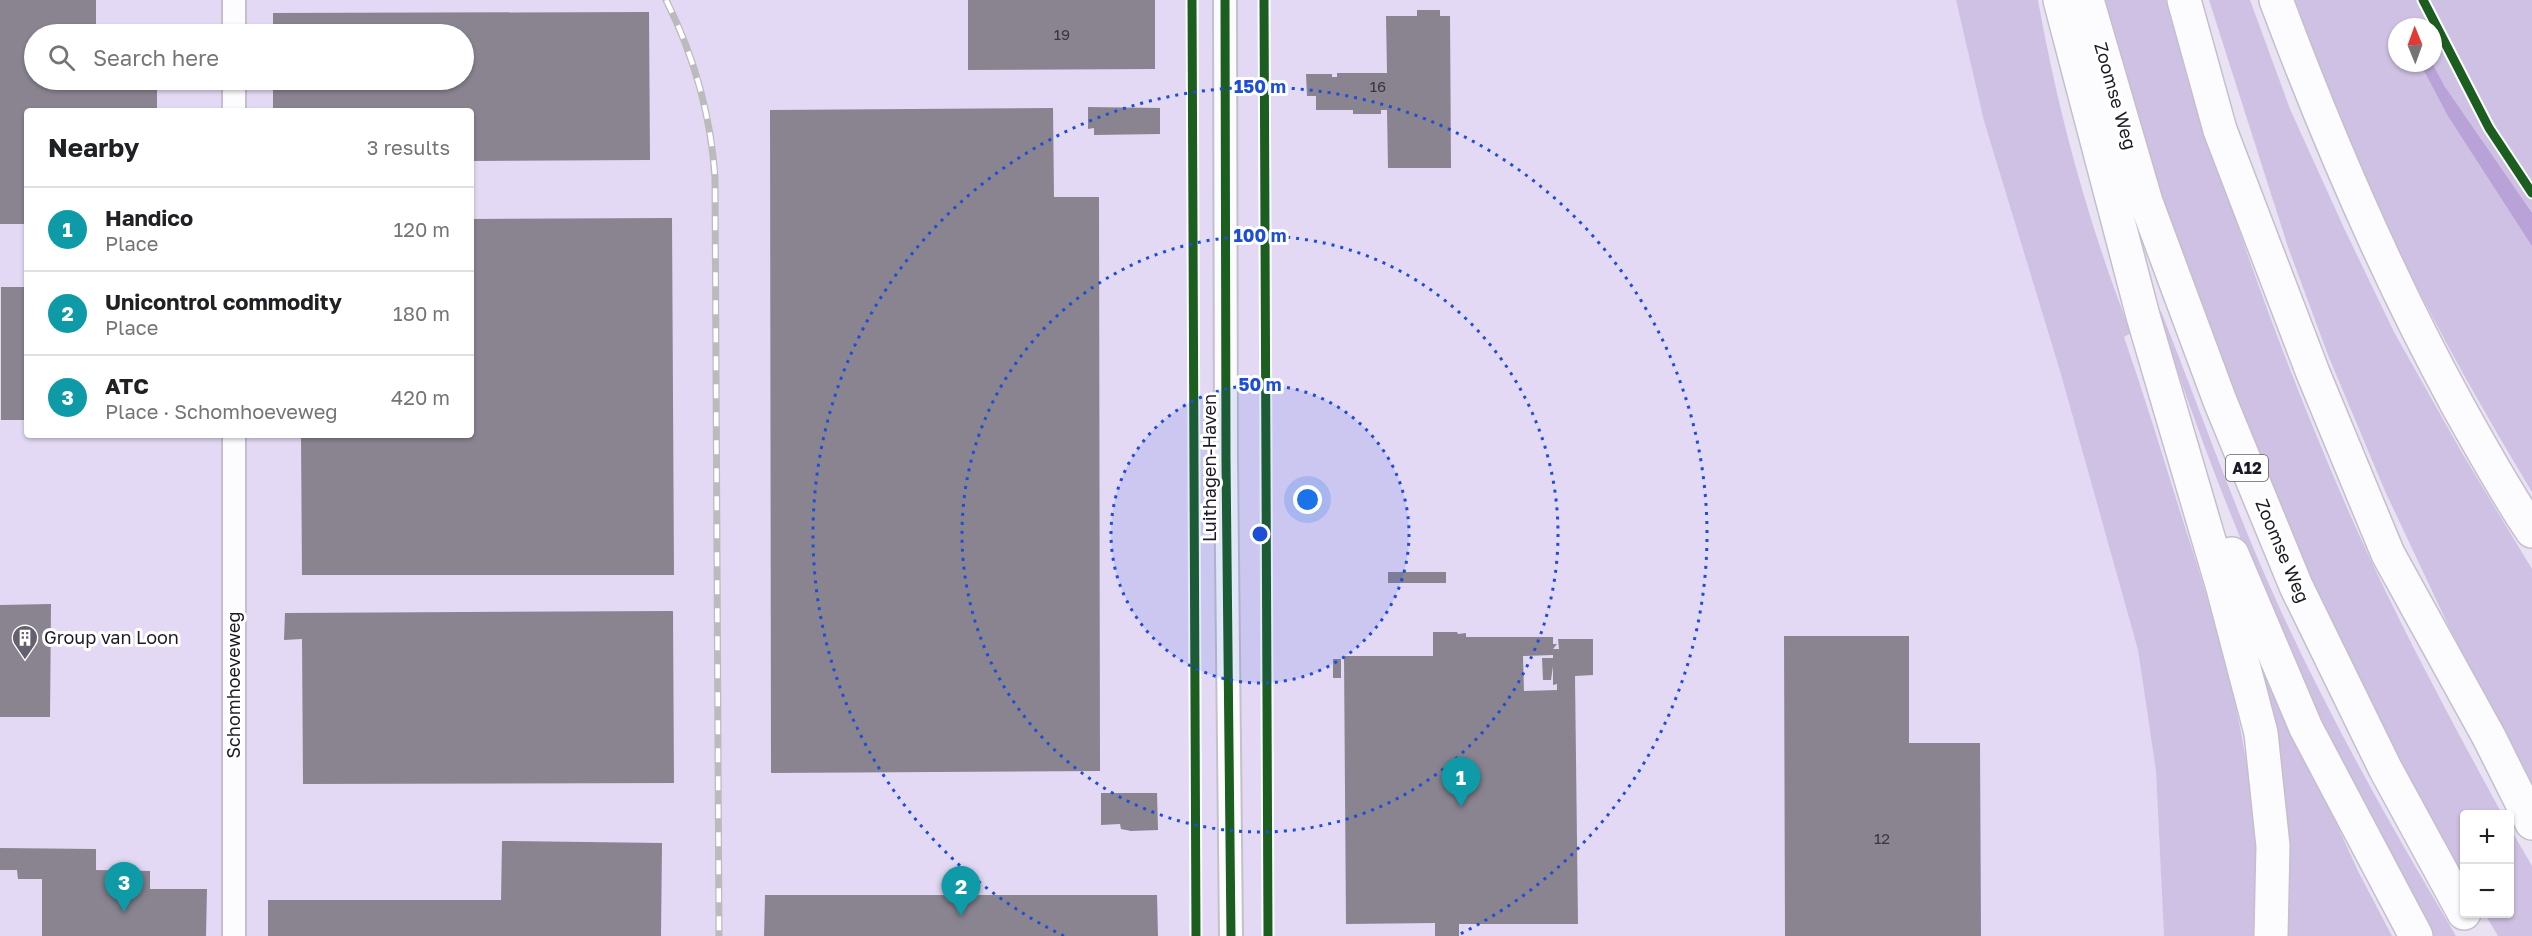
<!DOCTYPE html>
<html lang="en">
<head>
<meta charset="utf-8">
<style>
  :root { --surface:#fff; --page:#f6f6f6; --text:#202124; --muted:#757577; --line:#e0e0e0; --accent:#65606d }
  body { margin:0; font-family:"Golos Text",sans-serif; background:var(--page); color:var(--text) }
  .controls { position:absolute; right:18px; bottom:18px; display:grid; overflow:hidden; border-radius:6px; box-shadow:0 2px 4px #0004 }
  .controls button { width:54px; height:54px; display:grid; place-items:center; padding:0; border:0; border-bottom:2px solid var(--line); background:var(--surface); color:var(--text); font:30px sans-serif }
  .compass { position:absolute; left:2388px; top:18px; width:54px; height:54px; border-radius:50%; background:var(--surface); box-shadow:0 2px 4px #0004; rotate:359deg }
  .you { position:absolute; left:1308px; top:500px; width:21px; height:21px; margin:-15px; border:4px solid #fff; border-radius:50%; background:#1a73e8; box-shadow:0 0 0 9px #1a73e833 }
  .badge { display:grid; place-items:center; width:39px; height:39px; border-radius:50%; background:var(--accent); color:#fff; font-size:20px; font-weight:700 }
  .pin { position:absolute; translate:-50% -50px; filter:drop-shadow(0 2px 3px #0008) }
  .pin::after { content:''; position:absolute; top:32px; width:21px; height:18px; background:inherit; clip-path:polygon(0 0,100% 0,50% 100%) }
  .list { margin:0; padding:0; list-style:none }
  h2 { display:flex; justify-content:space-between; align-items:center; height:78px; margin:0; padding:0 24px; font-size:26px }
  h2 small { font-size:20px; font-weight:400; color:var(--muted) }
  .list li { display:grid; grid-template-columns:39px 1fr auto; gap:18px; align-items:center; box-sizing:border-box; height:84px; padding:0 24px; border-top:2px solid var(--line) }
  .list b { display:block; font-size:22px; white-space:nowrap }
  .list p { margin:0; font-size:20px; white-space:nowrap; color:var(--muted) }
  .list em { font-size:20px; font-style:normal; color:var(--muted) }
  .icon { flex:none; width:33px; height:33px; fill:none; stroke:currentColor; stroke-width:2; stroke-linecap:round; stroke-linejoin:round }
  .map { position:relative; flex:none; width:2532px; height:936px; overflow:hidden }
  .search { position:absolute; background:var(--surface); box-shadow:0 2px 4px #0004; left:24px; top:24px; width:450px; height:66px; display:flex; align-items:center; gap:15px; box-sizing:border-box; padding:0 21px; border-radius:33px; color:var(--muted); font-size:22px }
  .panel { position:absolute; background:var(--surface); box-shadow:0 2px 4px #0004; left:24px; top:108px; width:450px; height:330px; border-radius:6px }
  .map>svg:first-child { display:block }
  .built { fill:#e3d9f4; fill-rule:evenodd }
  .green { fill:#cfc1e3; fill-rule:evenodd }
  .water { fill:#b8a2d7 }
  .building { fill:#898490; fill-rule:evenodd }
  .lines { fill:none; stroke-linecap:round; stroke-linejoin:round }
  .street-casing { stroke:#c4bfcc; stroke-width:26 }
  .highway-casing { stroke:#c4bfcc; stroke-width:36 }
  .street { stroke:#fcfbfd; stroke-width:22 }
  .highway { stroke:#fcfbfd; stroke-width:33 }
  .rail-casing { stroke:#bbbabd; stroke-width:7 }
  .rail { stroke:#fff; stroke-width:4.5; stroke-dasharray:14; stroke-linecap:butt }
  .cycleway-casing { stroke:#fff; stroke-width:13 }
  .cycleway { stroke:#1b5e20; stroke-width:9 }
  .ring { fill:none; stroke:#1d4ed8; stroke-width:3; stroke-dasharray:3 6 }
  .labels { text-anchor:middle; stroke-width:6; stroke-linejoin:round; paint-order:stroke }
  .number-label { font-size:15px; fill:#393440 }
  .shield { fill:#fff; stroke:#625f66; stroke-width:1.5 }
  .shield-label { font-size:16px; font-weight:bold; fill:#1e1a25 }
  .street-label { font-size:18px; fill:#1e1a25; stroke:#fff }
  .poi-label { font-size:18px; fill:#1e1a25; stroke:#fff; text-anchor:start }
  .centre { fill:#1d4ed8; stroke:#fff; stroke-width:3 }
  .ring-label { font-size:18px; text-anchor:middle; font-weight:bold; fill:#1d4ed8; stroke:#fff; stroke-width:6; stroke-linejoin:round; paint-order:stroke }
</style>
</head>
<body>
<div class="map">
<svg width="2532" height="936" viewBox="0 0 2532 936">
  <rect width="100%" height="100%" fill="#e8e2f2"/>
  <path class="built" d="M0,0H1956L1984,121L2060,371L2138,650L2156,771L2164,936H0ZM34,34H464V80H34ZM27,111H471V435H27Z"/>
  <g class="green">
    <path d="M1956,0H2038C2058,113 2089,226 2131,333L2124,337C2146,400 2165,464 2185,527C2228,660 2267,795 2253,936H2164L2156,771L2138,650L2060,371L1984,121Z"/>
    <path d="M2103,0H2168C2218,181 2280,357 2356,528C2400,626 2451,720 2502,814H2464V877L2370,706L2298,555L2202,314L2154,173Z"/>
    <polygon points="2209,0 2250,0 2290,109 2343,226 2394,332 2462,453 2532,569 2532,787 2450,629 2385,491 2328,355 2288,247"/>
    <path d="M2293,0H2532V492C2459,371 2391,246 2337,115C2322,77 2308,38 2293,0ZM2397,27H2433V63H2397Z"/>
    <path d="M2161,311C2191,387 2219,465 2250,540C2307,678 2380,808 2456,936H2426C2322,735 2227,528 2158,312Z"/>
    <polygon points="2257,649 2358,871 2392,936 2283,936 2253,650"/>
    <polygon points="2510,828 2532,866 2532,936 2498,936 2485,914 2510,914"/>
  </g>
  <polygon class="water" points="2420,63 2432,63 2445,87 2532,213 2532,246 2448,116"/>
  <g class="building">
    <polygon points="0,0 96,0 96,31 156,32 156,34 34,34 34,80 157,80 157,111 27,111 27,224 0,224"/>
    <polygon points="968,0 1155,0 1155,69 968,70"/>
    <polygon points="1417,10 1440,10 1440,16 1450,16 1451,168 1388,168 1387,110 1381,110 1381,114 1353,114 1353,110 1316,110 1316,96 1307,96 1306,74 1332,74 1332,77 1337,77 1337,73 1387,73 1386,16 1417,16"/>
    <polygon points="649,12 650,160 471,161 471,111 273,111 273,80 464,80 464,34 273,34 273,13"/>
    <polygon points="1088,107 1160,108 1160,134 1094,135 1094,128 1088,129"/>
    <polygon points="1053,108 1054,197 1099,197 1100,771 771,773 770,110"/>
    <polygon points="672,218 674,575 302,575 301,435 471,435 471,219"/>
    <rect x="1" y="287" width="26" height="133"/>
    <rect x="1388" y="572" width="58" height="11"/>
    <polygon points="51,604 50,717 0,717 0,605"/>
    <polygon points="673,611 674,783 303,784 302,639 284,640 285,613"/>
    <path d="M1433,632H1457L1458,634L1466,633V637H1553V644H1557L1553,649H1559L1558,639H1593V675L1575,676L1578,924H1459V936H1435V923L1346,924L1344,656H1433ZM1553,655V658H1542L1543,680H1551L1553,666V685L1557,684V690L1524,691L1523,656Z"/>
    <polygon points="1784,636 1909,636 1909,743 1980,743 1981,936 1785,936"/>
    <rect x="1333" y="659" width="8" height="19"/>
    <polygon points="1101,793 1157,793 1158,830 1131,831 1121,829 1120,824 1101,825"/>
    <polygon points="502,841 662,843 661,936 268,936 268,900 501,900"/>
    <polygon points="0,848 96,849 96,870 150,871 150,889 207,889 206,936 42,936 42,879 18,879 17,870 0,870"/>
    <polygon points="765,895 1157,895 1158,936 764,936"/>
  </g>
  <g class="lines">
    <defs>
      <g id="street">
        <polyline points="234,0 234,34"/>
        <polyline points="1225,0 1226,461 1231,936"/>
        <polyline points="234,80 234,111"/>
        <polyline points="234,435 234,936"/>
      </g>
      <g id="highway">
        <polyline points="2060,0 2143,316 2223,588 2261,733 2273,846 2271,936"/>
        <polyline points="2087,0 2146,202 2220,401 2296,586 2386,770 2464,913"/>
        <polyline points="2184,0 2220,130 2313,373 2388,554 2489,737 2532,823"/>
        <path d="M2276,0C2328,139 2387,276 2458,406C2482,449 2505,491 2532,531"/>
        <polyline points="2232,554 2306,728 2416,936"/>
      </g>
    </defs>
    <use href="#street" class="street-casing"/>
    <use href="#highway" class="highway-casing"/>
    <use href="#street" class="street"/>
    <use href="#highway" class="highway"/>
    <defs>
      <path id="rail" d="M666,0C694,56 711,116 715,178L719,936"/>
    </defs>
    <use href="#rail" class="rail-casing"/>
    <use href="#rail" class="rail"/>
    <defs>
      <g id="cycleway">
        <polyline points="1192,0 1196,936"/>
        <polyline points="1225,0 1226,461 1231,936"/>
        <polyline points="1264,0 1268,936"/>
        <polyline points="2423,0 2489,128 2532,193"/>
      </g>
    </defs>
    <use href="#cycleway" class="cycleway-casing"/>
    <use href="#cycleway" class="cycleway"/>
  </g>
  <circle cx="1260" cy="534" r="149" fill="#1d4ed8" fill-opacity=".12"/>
  <g class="ring">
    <circle cx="1260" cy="534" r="149"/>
    <circle cx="1260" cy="534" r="298"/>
    <path d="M1064 936A447 447 0 1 1 1456 936"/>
  </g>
  <defs>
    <symbol id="building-pin" viewBox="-11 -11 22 30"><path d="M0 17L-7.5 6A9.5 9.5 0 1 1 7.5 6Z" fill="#65606d" stroke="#fff"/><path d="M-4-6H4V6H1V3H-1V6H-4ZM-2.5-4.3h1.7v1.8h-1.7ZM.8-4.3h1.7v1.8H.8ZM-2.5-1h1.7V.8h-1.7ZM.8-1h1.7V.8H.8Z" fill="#fff"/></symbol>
  </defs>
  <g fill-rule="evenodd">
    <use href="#building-pin" x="10" y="623" width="30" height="40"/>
  </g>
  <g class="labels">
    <g class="number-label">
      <text x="1062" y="40">19</text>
      <text x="1378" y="92">16</text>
      <text x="1882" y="844">12</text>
    </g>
    <rect class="shield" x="2226" y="455" width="42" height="26" rx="4.5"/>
    <g class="shield-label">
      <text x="2247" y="474">A12</text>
    </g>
    <g class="street-label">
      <text transform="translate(2115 96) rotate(74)" y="6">Zoomse Weg</text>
      <text transform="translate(1210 468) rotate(-90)" y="6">Luithagen-Haven</text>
      <text transform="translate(2282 551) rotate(67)" y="6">Zoomse Weg</text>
      <text transform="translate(234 685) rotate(-90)" y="6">Schomhoeveweg</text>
    </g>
    <g class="poi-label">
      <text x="44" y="644">Group van Loon</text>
    </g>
  </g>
  <circle cx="1260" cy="534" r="9" class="centre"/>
  <g class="ring-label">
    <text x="1260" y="93">150 m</text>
    <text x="1260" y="242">100 m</text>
    <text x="1260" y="391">50 m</text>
  </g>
</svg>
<div class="controls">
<button>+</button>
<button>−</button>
</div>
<svg class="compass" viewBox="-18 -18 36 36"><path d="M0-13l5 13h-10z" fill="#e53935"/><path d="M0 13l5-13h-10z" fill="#757577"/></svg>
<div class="you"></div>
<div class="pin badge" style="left:1461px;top:807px;background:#0f9aa8">1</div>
<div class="pin badge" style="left:961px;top:916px;background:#0f9aa8">2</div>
<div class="pin badge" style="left:124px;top:912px;background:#0f9aa8">3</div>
<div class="search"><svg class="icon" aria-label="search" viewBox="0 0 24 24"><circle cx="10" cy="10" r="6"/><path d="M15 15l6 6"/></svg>Search here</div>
<section class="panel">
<h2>Nearby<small>3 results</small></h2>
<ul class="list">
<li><span class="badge" style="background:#0f9aa8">1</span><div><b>Handico</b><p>Place</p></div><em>120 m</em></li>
<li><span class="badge" style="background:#0f9aa8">2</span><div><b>Unicontrol commodity</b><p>Place</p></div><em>180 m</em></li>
<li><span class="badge" style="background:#0f9aa8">3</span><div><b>ATC</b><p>Place · Schomhoeveweg</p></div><em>420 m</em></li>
</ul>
</section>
</div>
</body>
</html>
